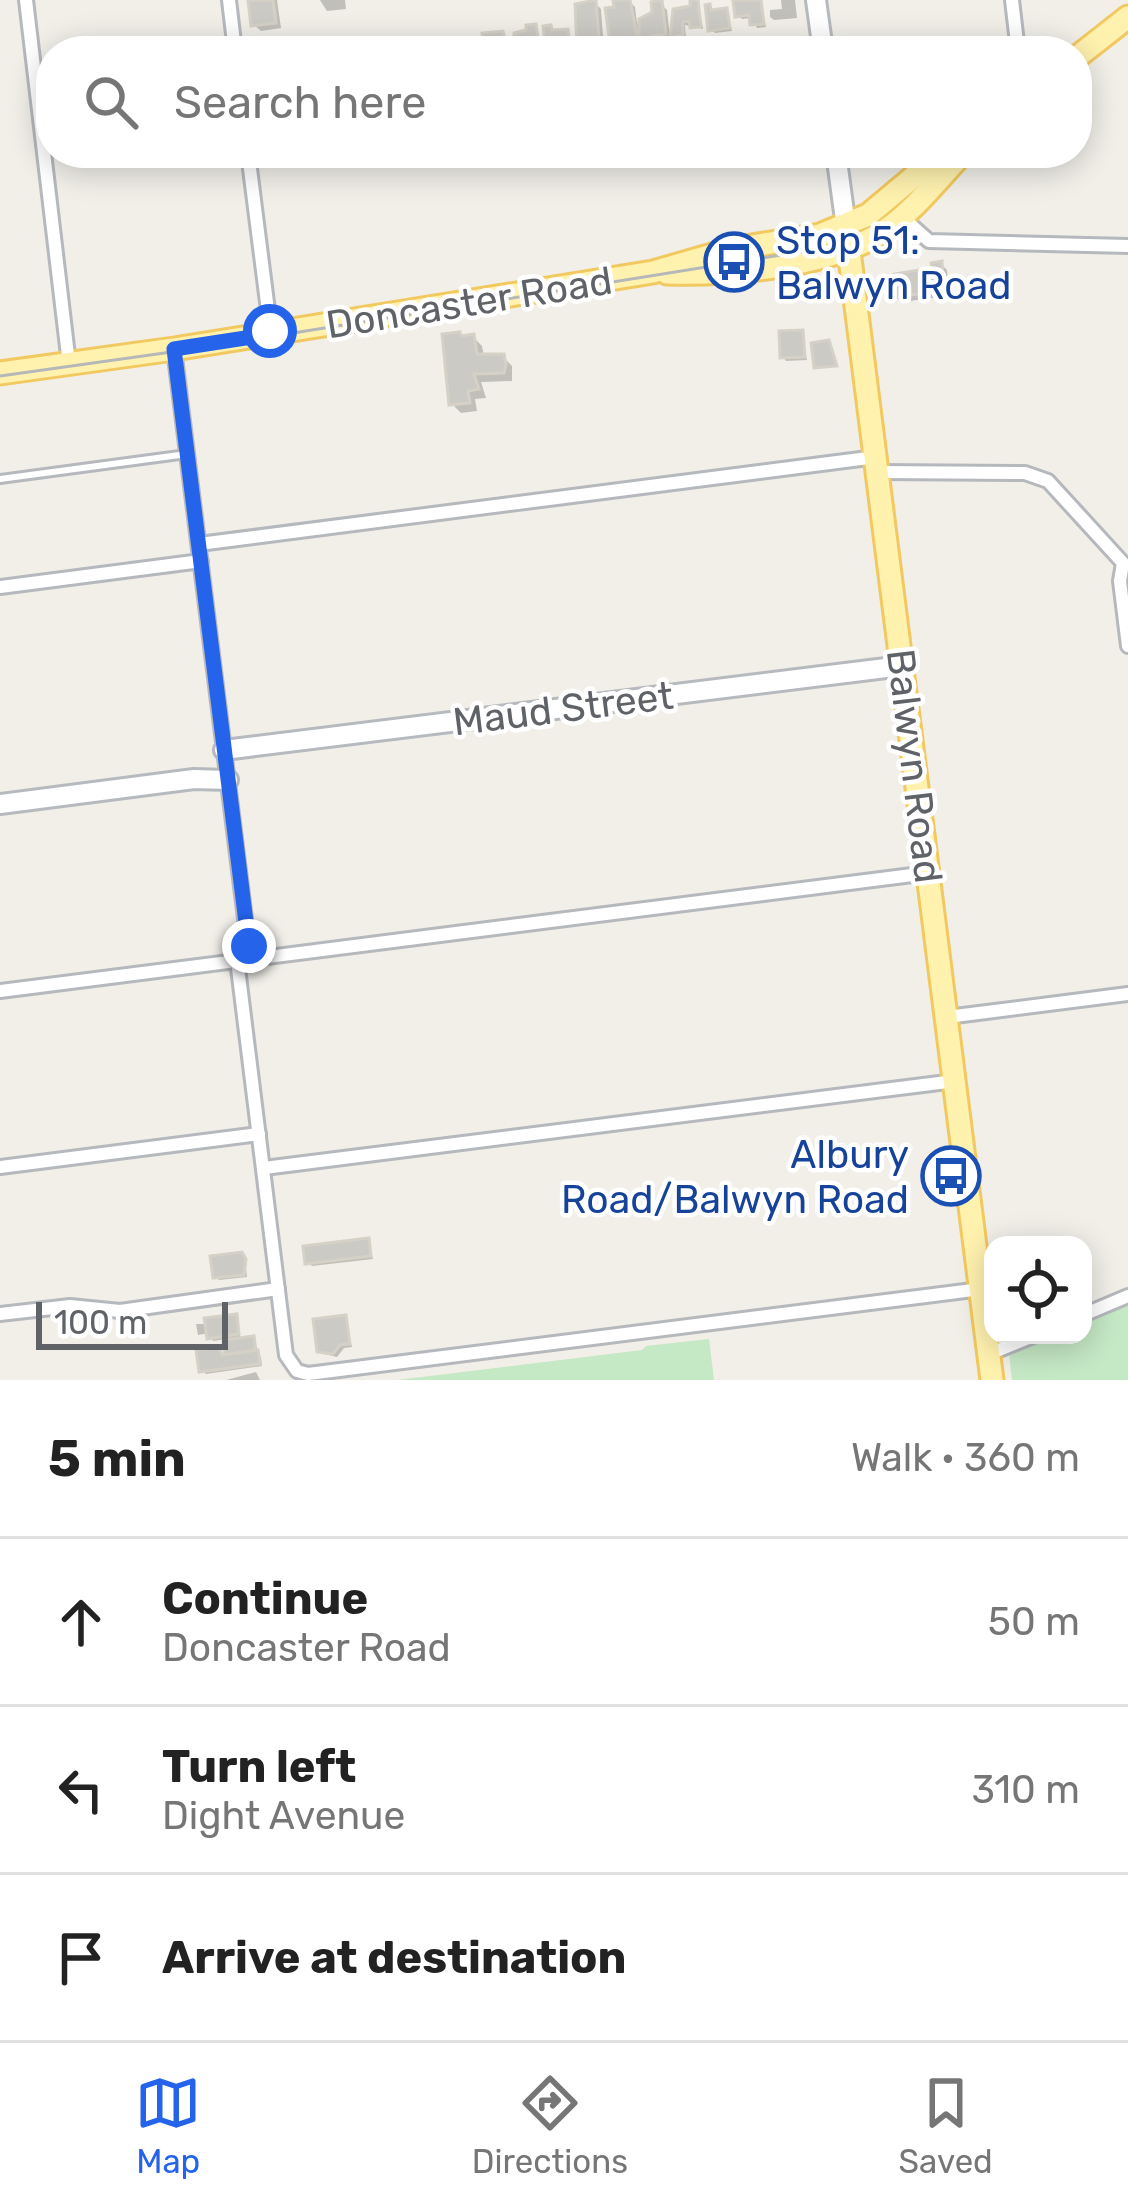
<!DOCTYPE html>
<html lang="en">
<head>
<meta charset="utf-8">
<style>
  :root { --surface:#fff; --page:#f2f2f2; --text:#222; --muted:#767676; --line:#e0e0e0; --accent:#2563eb }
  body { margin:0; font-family:Rubik,sans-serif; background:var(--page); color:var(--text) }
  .controls { position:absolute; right:36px; bottom:36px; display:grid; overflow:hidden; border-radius:24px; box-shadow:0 6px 30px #0003 }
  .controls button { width:108px; height:108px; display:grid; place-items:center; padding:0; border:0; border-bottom:3px solid var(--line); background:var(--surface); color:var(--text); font:60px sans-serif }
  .scale { position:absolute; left:36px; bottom:30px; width:192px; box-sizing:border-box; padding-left:12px; border:6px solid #5f6368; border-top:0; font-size:33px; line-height:42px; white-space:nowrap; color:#5f6368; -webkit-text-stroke:9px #fff; paint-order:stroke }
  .stop { position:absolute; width:36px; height:36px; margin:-27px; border:9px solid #2563eb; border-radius:50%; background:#fff }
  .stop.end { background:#2563eb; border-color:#fff; box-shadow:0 3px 12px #0008 }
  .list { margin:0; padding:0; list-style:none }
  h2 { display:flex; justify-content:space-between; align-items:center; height:156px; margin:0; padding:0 48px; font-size:51px }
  h2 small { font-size:39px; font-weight:400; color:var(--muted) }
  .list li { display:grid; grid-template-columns:78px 1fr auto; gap:36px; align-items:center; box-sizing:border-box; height:168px; padding:0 48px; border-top:3px solid var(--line) }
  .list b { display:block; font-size:45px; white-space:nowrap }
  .list p { margin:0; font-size:39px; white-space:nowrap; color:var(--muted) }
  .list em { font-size:39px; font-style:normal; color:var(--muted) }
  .icon { flex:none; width:66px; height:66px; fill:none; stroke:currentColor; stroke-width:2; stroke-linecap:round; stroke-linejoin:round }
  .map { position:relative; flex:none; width:1128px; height:1380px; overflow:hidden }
  .search { position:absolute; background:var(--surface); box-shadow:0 6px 30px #0003; left:36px; right:36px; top:36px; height:132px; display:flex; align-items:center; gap:30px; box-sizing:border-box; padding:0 42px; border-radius:48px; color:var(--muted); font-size:45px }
  .sheet { height:660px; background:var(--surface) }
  nav { display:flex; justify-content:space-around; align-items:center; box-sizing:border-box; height:168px; border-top:3px solid var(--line); background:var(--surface); font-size:33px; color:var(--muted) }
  nav a { display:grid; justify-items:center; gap:6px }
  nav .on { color:var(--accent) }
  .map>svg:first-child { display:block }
  .green { fill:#c5e8c5 }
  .shadow { fill:#0003 }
  .building { fill:#cccac5; stroke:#d6d1c6; stroke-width:3 }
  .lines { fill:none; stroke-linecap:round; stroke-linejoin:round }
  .lane-casing { stroke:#b5b8bc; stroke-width:12 }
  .street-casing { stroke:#b5b8bc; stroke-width:18 }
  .secondary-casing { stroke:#b6babf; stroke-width:24 }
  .primary-casing { stroke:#f2c960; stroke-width:27 }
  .lane { stroke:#fff; stroke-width:6 }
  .street { stroke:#fff; stroke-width:12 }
  .secondary { stroke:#fff; stroke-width:18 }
  .primary { stroke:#fff2af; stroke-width:21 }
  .tram { stroke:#b6b7b8; stroke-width:3 }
  .route { stroke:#2563eb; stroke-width:15 }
  .labels { text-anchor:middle; stroke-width:9; stroke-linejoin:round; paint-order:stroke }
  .transit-label { font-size:39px; fill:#164399; stroke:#fff; text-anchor:start }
  .street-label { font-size:39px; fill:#5f6368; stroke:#fff }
</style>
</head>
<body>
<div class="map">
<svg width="1128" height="1380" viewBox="0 0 1128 1380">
  <rect width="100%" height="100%" fill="#f1efe8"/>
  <g class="green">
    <polygon points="1128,1303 1128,1380 1012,1380 1009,1354 1054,1335 1083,1335 1083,1323"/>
    <polygon points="709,1339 714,1380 397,1380 642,1350 646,1346"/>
  </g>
  <g class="shadow">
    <polygon points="251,0 277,0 281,28 261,31 254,25"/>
    <polygon points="320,0 345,0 346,9 327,11"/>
    <polygon points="628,0 635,7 637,23 655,13 661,4 667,10 670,38 655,42 657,51 613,48 617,10"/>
    <polygon points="760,0 766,27 757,28 752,18 742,19 738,16"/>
    <polygon points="781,0 795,0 797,18 774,20 770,17 770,10 782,9"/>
    <polygon points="595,3 601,9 604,51 582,51"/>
    <polygon points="697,3 703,29 685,25 686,38 677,39 673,35 676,12 693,9"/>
    <polygon points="726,11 732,31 715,33 711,29"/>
    <polygon points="463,38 467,49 476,51 452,51 458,49 458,39"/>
    <polygon points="941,264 947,270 949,296 901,302 895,296"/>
    <polygon points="801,333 807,360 786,361 783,357"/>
    <polygon points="473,337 482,346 484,356 503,357 512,366 512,381 481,382 486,398 475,399 477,411 461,413 452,404"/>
    <polygon points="368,1242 373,1259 312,1266 308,1262"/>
    <polygon points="245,1259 247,1277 219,1280 216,1277"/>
    <polygon points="236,1317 241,1341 261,1357 262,1366 206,1374 202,1371 221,1354 230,1369 226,1339 213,1341 209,1333 198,1335 196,1324 204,1324 209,1329"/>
    <polygon points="345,1318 352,1347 344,1348 337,1357 324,1354 320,1350"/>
    <polygon points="256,1372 260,1380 226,1380"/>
  </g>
  <g class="building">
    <polygon points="248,0 273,0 276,23 251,26"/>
    <polygon points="596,0 600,51 577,51 575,4"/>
    <polygon points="613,0 630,0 639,45 611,49 605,8 614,7"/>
    <polygon points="662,0 666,34 651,36 652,47 639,49 639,19 652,12 651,2"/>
    <polygon points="690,0 698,0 701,27 690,28 689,21 683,22 683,35 670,38 673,9 690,6"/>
    <polygon points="733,0 761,0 764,24 750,25 749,15 735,17"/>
    <polygon points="710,4 711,10 727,8 730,28 708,31 705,5"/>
    <polygon points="536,24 540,51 514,51 514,33 526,30 526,25"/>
    <polygon points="551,25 552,30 568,29 571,49 546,51 543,26"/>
    <polygon points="503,31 508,51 484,51 482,33"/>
    <polygon points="942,261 944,291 892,297 889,275 932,268 931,263"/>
    <polygon points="803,330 805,357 780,358 779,331"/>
    <polygon points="460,332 461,336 474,334 477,354 504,354 506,365 504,373 474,374 479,389 468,391 470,403 449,405 442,334"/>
    <polygon points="829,340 837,366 814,368 811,343"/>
    <polygon points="369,1238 371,1256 305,1264 303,1246"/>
    <polygon points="242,1252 246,1259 244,1275 213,1278 210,1256"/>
    <polygon points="237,1314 239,1334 207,1339 204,1318"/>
    <polygon points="346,1315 350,1344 340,1345 333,1354 317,1352 313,1319"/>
    <polygon points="254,1336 256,1351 225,1355 223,1340"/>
    <polygon points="219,1347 222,1355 258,1350 260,1364 199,1372 196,1350"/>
  </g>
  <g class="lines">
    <defs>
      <polyline id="lane" points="0,479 187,454"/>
      <g id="street">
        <polyline points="26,0 69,364"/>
        <polyline points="229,0 235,51"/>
        <polyline points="1012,0 1018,51"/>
        <polyline points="787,51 822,45"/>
        <polyline points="248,153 271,334"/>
        <polyline points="902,217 929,241 1128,246"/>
        <polyline points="174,349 250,959"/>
        <polyline points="877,472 1025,473 1048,481 1123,563 1120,581 1128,646"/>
        <polyline points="199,544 876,457"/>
        <polyline points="0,587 201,561"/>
        <polyline points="237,960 286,1355 297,1371 308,1374 981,1289"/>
        <polyline points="0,991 928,873"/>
        <polyline points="947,1017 1128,994"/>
        <polyline points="0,1167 259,1134"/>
        <polyline points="264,1168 955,1081"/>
        <polyline points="0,1314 70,1306 120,1311 278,1289"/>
        <polyline points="1083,1315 1128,1296"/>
        <polyline points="989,1354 1036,1335"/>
      </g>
      <g id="secondary">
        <polyline points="816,0 823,51"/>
        <polyline points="836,153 846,227"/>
        <polyline points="224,750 902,666"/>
        <polyline points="0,804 194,779 228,780"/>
      </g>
      <g id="primary">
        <polyline points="1077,57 1128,17"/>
        <polyline points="846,227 992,1380"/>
        <path d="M667,273C730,275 830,267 884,231C914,211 938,179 963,153"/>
        <polyline points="0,373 174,349 653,272 733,249 820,235 868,215 942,153"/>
      </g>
    </defs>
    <use href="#lane" class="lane-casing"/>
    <use href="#street" class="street-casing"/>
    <use href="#secondary" class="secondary-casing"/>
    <use href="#primary" class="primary-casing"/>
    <use href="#lane" class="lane"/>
    <use href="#street" class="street"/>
    <use href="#secondary" class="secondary"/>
    <use href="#primary" class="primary"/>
    <polyline class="tram" points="0,376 193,349 819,249"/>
  </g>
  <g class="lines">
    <polyline class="route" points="249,946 174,349 271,334 270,331"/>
  </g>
  <defs>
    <symbol id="bus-ring" viewBox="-11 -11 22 22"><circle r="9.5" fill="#fff" stroke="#1a4fb4" stroke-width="1.5"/><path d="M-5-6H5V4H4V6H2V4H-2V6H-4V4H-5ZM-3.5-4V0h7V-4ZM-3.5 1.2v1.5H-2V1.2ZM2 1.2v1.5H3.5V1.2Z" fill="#1a4fb4"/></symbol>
  </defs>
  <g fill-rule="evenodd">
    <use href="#bus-ring" x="701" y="229" width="66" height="66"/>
    <use href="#bus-ring" x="918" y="1143" width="66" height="66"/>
  </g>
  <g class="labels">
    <g class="transit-label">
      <text x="776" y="254">Stop 51:<tspan x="776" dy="45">Balwyn Road</tspan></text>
      <text x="909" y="1168" text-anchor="end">Albury<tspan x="909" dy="45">Road/Balwyn Road</tspan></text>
    </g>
    <g class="street-label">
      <text transform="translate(469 302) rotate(-9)" y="14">Doncaster Road</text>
      <text transform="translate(563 708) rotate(-7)" y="14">Maud Street</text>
      <text transform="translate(915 766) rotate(83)" y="14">Balwyn Road</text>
    </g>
  </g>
</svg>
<div class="controls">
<button><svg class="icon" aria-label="locate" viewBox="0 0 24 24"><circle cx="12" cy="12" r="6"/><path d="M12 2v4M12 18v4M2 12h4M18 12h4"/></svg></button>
</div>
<div class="scale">100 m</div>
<div class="stop" style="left:270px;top:331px"></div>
<div class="stop end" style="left:249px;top:946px"></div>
<div class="search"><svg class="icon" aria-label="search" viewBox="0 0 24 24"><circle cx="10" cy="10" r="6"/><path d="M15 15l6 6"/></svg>Search here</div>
</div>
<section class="sheet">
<h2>5 min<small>Walk · 360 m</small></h2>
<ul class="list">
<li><svg class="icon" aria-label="ahead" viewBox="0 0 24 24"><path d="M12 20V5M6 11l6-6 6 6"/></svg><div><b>Continue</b><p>Doncaster Road</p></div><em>50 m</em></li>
<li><svg class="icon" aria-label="left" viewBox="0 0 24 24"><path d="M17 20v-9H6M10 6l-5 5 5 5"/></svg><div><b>Turn left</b><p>Dight Avenue</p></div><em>310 m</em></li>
<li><svg class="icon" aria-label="arrive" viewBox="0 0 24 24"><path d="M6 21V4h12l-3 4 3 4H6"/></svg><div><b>Arrive at destination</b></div></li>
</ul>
</section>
<nav>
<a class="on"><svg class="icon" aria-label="map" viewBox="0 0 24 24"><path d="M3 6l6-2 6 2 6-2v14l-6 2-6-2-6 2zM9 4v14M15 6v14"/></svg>Map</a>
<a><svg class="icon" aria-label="directions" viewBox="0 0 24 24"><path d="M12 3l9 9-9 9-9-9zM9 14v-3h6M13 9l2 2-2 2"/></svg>Directions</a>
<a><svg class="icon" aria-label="saved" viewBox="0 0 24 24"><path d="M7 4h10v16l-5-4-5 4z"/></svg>Saved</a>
</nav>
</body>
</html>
